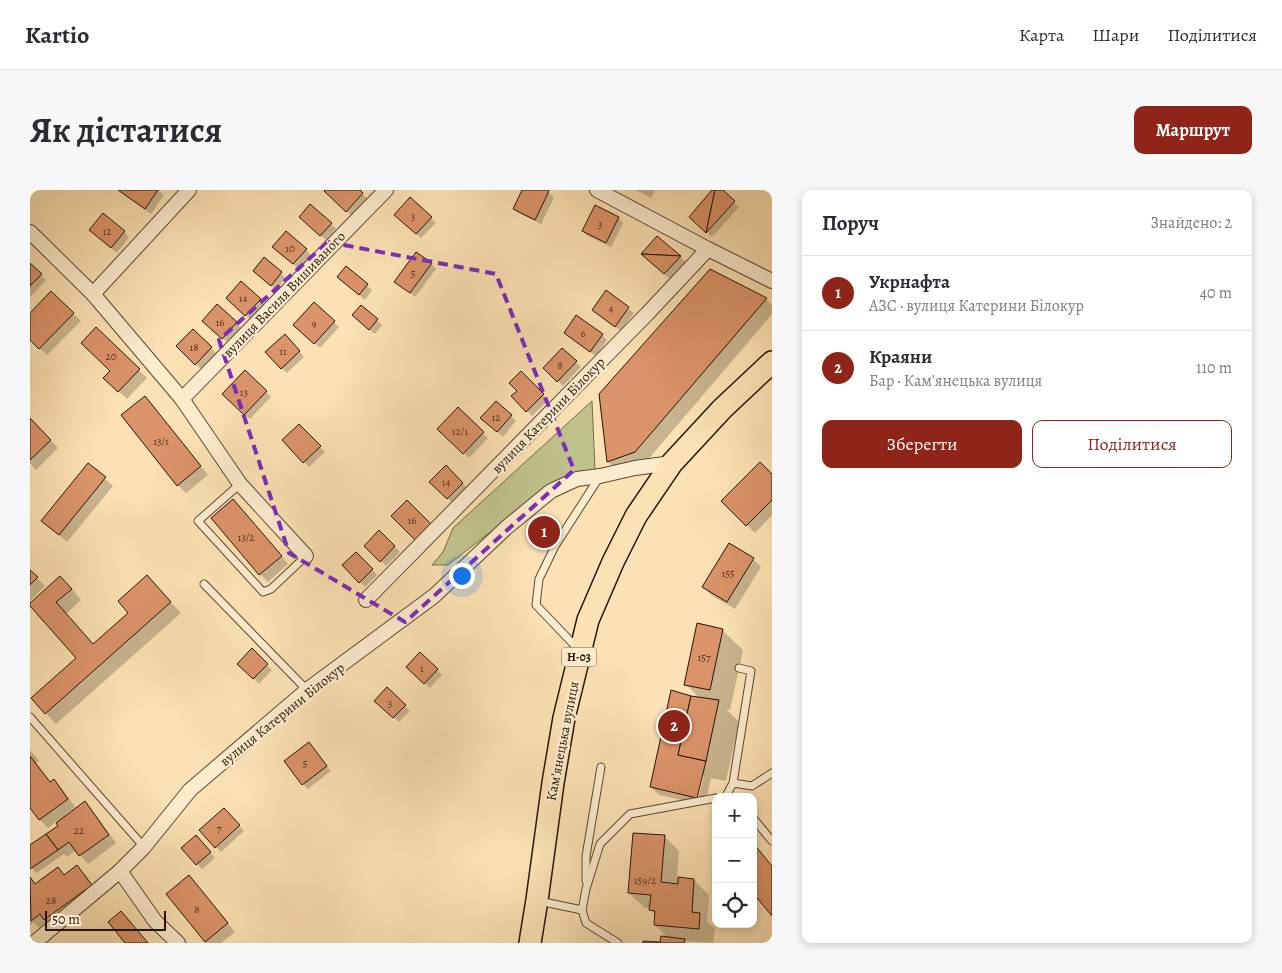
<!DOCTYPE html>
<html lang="uk">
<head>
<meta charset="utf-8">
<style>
  :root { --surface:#fff; --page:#f7f7f7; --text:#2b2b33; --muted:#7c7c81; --line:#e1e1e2; --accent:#8f2418 }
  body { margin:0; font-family:Alegreya,serif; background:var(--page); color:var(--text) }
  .controls { position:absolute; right:15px; bottom:15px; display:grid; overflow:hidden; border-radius:10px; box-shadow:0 2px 8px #0003 }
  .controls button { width:45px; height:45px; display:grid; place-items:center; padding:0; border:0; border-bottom:1px solid var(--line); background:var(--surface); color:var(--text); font:25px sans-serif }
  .scale { position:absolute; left:15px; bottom:12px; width:121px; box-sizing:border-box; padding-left:5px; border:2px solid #251507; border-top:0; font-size:14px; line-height:18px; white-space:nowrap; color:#251507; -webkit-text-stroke:4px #fcecce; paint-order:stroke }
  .you { position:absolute; left:431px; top:385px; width:18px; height:18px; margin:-12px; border:4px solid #fff; border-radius:50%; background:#1a73e8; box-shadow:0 0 0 8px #1a73e833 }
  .badge { display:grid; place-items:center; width:32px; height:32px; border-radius:50%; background:var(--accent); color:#fff; font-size:16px; font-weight:700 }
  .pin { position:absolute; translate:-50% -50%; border:2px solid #fff; box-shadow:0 1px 5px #0006 }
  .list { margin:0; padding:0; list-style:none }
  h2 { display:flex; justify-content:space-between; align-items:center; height:65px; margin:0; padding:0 20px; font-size:21px }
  h2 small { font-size:16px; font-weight:400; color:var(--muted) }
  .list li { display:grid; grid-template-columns:32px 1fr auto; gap:15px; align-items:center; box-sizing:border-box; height:75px; padding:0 20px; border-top:1px solid var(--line) }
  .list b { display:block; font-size:19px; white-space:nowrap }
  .list p { margin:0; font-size:16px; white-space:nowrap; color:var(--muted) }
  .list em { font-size:16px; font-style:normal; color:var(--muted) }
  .actions { display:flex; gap:10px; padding:15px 20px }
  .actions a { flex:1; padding:11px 0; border:1px solid var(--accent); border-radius:10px; text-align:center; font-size:18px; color:var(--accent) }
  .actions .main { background:var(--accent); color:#fff }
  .icon { flex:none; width:28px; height:28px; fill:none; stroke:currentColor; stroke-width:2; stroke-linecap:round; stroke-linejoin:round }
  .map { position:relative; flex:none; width:742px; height:753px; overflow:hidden; border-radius:10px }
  header { display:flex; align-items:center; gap:30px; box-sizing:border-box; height:70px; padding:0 25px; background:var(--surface); border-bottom:1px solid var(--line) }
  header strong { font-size:24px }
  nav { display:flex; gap:28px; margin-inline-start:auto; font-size:18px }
  .intro { display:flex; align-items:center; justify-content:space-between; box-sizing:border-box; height:120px; padding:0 30px }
  h1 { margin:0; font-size:35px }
  .button { padding:12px 22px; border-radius:10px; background:var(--accent); color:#fff; font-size:18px; font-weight:700 }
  main { display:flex; gap:30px; padding:0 30px }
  aside { flex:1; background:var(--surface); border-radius:10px; box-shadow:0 2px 8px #0003 }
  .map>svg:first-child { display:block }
  .green { fill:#c0c28b; stroke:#726c49 }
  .shadow { fill:#0003 }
  .building { fill:#db9369; stroke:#251507 }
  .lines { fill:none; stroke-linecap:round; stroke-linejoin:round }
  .service-casing { stroke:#5a4832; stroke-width:9 }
  .minor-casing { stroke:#5a4832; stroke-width:16 }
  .primary-casing { stroke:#251507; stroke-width:24 }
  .service { stroke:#fcecce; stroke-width:7 }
  .minor { stroke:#fcecce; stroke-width:14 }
  .primary { stroke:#fbe1b3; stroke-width:21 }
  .marked { fill:none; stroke:#7b2cbf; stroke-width:4; stroke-dasharray:10 6; stroke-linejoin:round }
  .labels { text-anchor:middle; stroke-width:5; stroke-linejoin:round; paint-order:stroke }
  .number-label { font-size:11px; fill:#523420 }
  .shield { fill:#fcecce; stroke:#665643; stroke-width:1 }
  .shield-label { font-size:12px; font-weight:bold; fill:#251507 }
  .street-label { font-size:14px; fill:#251507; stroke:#fcecce }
</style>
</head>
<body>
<header>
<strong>Kartio</strong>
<nav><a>Карта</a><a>Шари</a><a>Поділитися</a></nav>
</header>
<div class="intro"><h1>Як дістатися</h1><a class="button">Маршрут</a></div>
<main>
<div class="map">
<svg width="742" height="753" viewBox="0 0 742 753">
  <rect width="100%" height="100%" fill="#fbe1b3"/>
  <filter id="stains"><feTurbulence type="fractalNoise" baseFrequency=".004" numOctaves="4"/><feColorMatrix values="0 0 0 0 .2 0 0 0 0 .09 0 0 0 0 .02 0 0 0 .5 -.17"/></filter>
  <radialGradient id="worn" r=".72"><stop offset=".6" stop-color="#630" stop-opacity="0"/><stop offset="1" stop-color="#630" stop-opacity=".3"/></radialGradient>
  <polygon class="green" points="562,211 565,280 468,336 418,375 402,375 413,362 423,338"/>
  <g class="shadow">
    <polygon points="89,0 129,0 134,5 121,24 94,5"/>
    <polygon points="297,0 328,0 338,9 322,26 295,1"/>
    <polygon points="493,0 514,0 519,3 524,8 511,34 489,23 484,18"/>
    <polygon points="606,0 625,0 621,8"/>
    <polygon points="683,0 691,0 709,17 682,47 661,27"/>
    <polygon points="380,9 406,33 391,48 371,30"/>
    <polygon points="588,28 593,33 581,57 558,46 553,41"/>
    <polygon points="275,32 301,34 306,39 296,50"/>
    <polygon points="60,40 94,42 99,47 87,63"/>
    <polygon points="627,47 656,72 640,89 617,69"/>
    <polygon points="276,60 281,65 269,79 249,62"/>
    <polygon points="234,69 256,88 246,100 230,86"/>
    <polygon points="401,74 406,79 385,107 366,92"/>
    <polygon points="0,75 16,90 1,106 0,105"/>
    <polygon points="316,78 342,100 335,110 308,87"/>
    <polygon points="577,102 604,123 591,141 569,125"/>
    <polygon points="21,103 51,131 17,165 0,149 0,125"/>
    <polygon points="736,109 742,115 742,124 615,273 589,282 578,272 570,204"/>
    <polygon points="230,110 235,115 221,130 202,113"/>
    <polygon points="284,114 309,137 290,158 270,140"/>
    <polygon points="187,116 211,138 198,153 179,136"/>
    <polygon points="331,117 352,135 345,144 329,130"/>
    <polygon points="66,139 117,188 97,209 75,188 81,181"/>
    <polygon points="163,140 186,163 171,179 148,156"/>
    <polygon points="572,145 577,150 566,166 541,148"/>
    <polygon points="255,146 274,167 257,183 237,162"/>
    <polygon points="532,159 551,177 533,196 514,178"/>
    <polygon points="215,182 241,207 220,229 194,204"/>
    <polygon points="491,182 518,210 502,226 483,206 488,201"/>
    <polygon points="466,212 486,231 473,247 457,233"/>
    <polygon points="122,216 178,285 156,303 148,295"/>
    <polygon points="428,219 458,248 439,268 409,239"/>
    <polygon points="0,229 28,258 6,280 0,273"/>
    <polygon points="269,235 295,262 279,277 254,250"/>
    <polygon points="58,275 83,296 37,352 21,338"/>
    <polygon points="416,277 438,299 423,313 401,292"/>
    <polygon points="742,286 742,325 725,343 693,311"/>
    <polygon points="211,319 258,374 238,392 230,384"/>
    <polygon points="349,342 370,362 356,376 335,356"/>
    <polygon points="326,363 347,385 335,397 314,375"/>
    <polygon points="723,369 731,377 705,419 681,405 674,397"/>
    <polygon points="0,381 15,396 0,411"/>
    <polygon points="117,387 151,423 26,534 16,523 48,468 0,414 41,398 51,410 36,424 64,455 100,423"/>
    <polygon points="692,440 713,460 700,520 696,519 709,532 696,591 681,588 675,615 667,613 674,586 671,586 665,613 629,605 621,597 669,508 656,494"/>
    <polygon points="222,460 242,480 229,494 209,474"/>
    <polygon points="407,480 412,485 400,498 383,482"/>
    <polygon points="357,499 380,521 369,532 346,511"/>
    <polygon points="283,559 301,581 278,599 273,594"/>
    <polygon points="0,560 9,571 6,573 21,593 24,591 32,599 45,617 36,624 37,626 55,613 63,621 86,653 58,674 46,660 37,667 34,664 6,683 0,676 0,657 29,636 26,631 18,638 10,630 0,616"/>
    <polygon points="194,619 214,641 191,662 171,640"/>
    <polygon points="634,646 649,661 647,688 664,690 679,705 677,732 685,739 683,753 655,751 657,753 631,753 639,749 625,735 626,725 621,720 621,718 615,718 599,703"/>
    <polygon points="171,652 185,668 172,679 153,658"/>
    <polygon points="47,677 55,685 69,704 23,737 17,732 9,738 4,732 0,735 0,689 6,695 28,679 35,686"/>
    <polygon points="167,695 205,742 191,753 177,753 137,704"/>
  </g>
  <g class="building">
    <polygon points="88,0 128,0 115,19"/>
    <polygon points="295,0 330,0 333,3 316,22 294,1"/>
    <polygon points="492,0 517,0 519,1 505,30 483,19"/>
    <polygon points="682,0 685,0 676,43 659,27"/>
    <polygon points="685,0 693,0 705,11 676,43"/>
    <polygon points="380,7 402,27 386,44 364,25"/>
    <polygon points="280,14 302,33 290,46 269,27"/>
    <polygon points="565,15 589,27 576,53 552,41"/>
    <polygon points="73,23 95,41 81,58 59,40"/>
    <polygon points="256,41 277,59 263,74 242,57"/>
    <polygon points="627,46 651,66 611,64"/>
    <polygon points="386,62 402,73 380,103 364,92"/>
    <polygon points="611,64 651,66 634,84"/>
    <polygon points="234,67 252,82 241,96 223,81"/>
    <polygon points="0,73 12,84 0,96"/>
    <polygon points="316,76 338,94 329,105 307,87"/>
    <polygon points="680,79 737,108 605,262 577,272 569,204"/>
    <polygon points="211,91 231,109 215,126 196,108"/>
    <polygon points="576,100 599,117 585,137 562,120"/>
    <polygon points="21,101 44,123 9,159 0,150 0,123"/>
    <polygon points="284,112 305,131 284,154 263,135"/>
    <polygon points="187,114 207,132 192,149 172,131"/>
    <polygon points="331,115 348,129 339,140 322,125"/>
    <polygon points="546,125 573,144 560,162 534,143"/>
    <polygon points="66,137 110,179 88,202 73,188 80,181 51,153"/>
    <polygon points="163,139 182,157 165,175 146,156"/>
    <polygon points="255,144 270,161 251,179 235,162"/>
    <polygon points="532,158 547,171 527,192 513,178"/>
    <polygon points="215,180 237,201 214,225 192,204"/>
    <polygon points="491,181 514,204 496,222 481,206 487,201 479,193"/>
    <polygon points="115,206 171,276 147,296 91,225"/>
    <polygon points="466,211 482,225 467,242 450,228"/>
    <polygon points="428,217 454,242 433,264 407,239"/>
    <polygon points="0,228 21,250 0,270"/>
    <polygon points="269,234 291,256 273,273 252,250"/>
    <polygon points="730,272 742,284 742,310 716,336 691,311"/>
    <polygon points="58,273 76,287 29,345 11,331"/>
    <polygon points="416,275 433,293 417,309 399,292"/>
    <polygon points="203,309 252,366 229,385 181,328"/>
    <polygon points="377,310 402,335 386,351 361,326"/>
    <polygon points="349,340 365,356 350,372 334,356"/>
    <polygon points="699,353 724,368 697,412 672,397"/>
    <polygon points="326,362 343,379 329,393 312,375"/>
    <polygon points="0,380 8,387 0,395"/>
    <polygon points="117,385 141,412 15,524 1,508 46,468 0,416 0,413 30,386 42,399 26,412 63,454 98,423 88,411"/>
    <polygon points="667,433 693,439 680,500 654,495"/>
    <polygon points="222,458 238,474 223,489 207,474"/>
    <polygon points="390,462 408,479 394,494 376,477"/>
    <polygon points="357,497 376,515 363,528 344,511"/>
    <polygon points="641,500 661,506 648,565 676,571 667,608 620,597"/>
    <polygon points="661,506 689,510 676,571 648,565"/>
    <polygon points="279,552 297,576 272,595 254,571"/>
    <polygon points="0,566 20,592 24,589 38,609 9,630 0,618"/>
    <polygon points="55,611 79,645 49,666 39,652 28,660 16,644 28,636 26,633"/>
    <polygon points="194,618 210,635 185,658 169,640"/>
    <polygon points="603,643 635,645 631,692 648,694 648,687 664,689 662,722 670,723 669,739 624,735 625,721 619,720 621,705 598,703"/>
    <polygon points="16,644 28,660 0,679 0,655"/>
    <polygon points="166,645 181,662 166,675 151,658"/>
    <polygon points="723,653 742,676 742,726 723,703"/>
    <polygon points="47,675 62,695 14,730 10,724 1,731 0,687 5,694 28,677 34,685"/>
    <polygon points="159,685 198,733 175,752 136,704"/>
    <polygon points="91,721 118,753 95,753 78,732"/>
    <polygon points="631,746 655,749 654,753 613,753 613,751 630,752"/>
  </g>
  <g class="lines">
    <defs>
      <g id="service">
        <polyline points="210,294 168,331 233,402 241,399 276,366"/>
        <polyline points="174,394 277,500"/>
        <polyline points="548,459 506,415 509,389 525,356 570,286"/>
        <polyline points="0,527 114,657"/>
        <polyline points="703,593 722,596 742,583"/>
        <polyline points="696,606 703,593 721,481 709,478"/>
        <polyline points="723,628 742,651"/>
        <polyline points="556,691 556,666 571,577"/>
        <polyline points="509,711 552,720 556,699 570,654 600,624 686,608"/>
        <polyline points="552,720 556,733 588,753"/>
      </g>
      <g id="minor">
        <polyline points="567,0 678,59 742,91"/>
        <polyline points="0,42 63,104 152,209 210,294 276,366"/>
        <polyline points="63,104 159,0"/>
        <polyline points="152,209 356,0"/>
        <polyline points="336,410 617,124 678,59"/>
        <polyline points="90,681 125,731 148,753"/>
        <polyline points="4,753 90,681 114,657 160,600 277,500 404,406 477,337 521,301 547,289 570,286 605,278 642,273"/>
      </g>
      <polyline id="primary" points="500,753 507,710 523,593 534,528 558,430 583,372 606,326 642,273 692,219 742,172"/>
    </defs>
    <use href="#service" class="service-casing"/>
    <use href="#minor" class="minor-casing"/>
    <use href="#primary" class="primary-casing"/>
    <use href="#service" class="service"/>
    <use href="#minor" class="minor"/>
    <use href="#primary" class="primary"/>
  </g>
  <path class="marked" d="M298,52L466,84L544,280L375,432L259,363L189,150Z"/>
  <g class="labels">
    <g class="number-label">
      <text x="383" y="30">3</text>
      <text x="570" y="38">3</text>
      <text x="77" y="45">12</text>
      <text x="260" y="62">10</text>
      <text x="383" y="87">5</text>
      <text x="213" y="112">14</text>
      <text x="581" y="122">4</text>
      <text x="190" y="136">16</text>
      <text x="284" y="137">9</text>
      <text x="553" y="147">6</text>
      <text x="164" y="161">18</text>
      <text x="253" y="165">11</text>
      <text x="81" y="170">20</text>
      <text x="530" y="179">8</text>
      <text x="214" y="206">13</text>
      <text x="466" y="231">12</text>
      <text x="430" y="245">12/1</text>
      <text x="131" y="255">13/1</text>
      <text x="416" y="296">14</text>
      <text x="382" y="334">16</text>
      <text x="216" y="351">13/2</text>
      <text x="698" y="387">155</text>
      <text x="674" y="471">157</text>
      <text x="392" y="482">1</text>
      <text x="360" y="517">3</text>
      <text x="275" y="577">5</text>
      <text x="189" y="642">7</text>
      <text x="49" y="644">22</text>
      <text x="615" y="694">159/2</text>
      <text x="21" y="714">28</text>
      <text x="167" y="723">8</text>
    </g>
    <rect class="shield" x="531.5" y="457.5" width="35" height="19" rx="4"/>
    <g class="shield-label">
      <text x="549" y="471">Н-03</text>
    </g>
    <g class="street-label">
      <text transform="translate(254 104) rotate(-46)" y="5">вулиця Василя Вишиваного</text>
      <text transform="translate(518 225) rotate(-46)" y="5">вулиця Катерини Білокур</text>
      <text transform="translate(252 524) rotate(-39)" y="5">вулиця Катерини Білокур</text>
      <text transform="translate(532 551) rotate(-79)" y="5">Камʼянецька вулиця</text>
    </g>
  </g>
  <rect width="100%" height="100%" filter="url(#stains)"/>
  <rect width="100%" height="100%" fill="url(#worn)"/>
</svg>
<div class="controls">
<button>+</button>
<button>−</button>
<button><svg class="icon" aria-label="locate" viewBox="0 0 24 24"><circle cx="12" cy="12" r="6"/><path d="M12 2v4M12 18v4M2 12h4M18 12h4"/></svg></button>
</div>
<div class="scale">50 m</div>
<div class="you"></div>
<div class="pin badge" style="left:514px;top:342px">1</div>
<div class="pin badge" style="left:644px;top:536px">2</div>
</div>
<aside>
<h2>Поруч<small>Знайдено: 2</small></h2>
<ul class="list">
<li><span class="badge">1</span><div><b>Укрнафта</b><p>АЗС · вулиця Катерини Білокур</p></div><em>40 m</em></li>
<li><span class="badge">2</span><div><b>Краяни</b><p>Бар · Камʼянецька вулиця</p></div><em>110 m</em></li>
</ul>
<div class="actions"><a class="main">Зберегти</a><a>Поділитися</a></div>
</aside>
</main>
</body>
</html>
